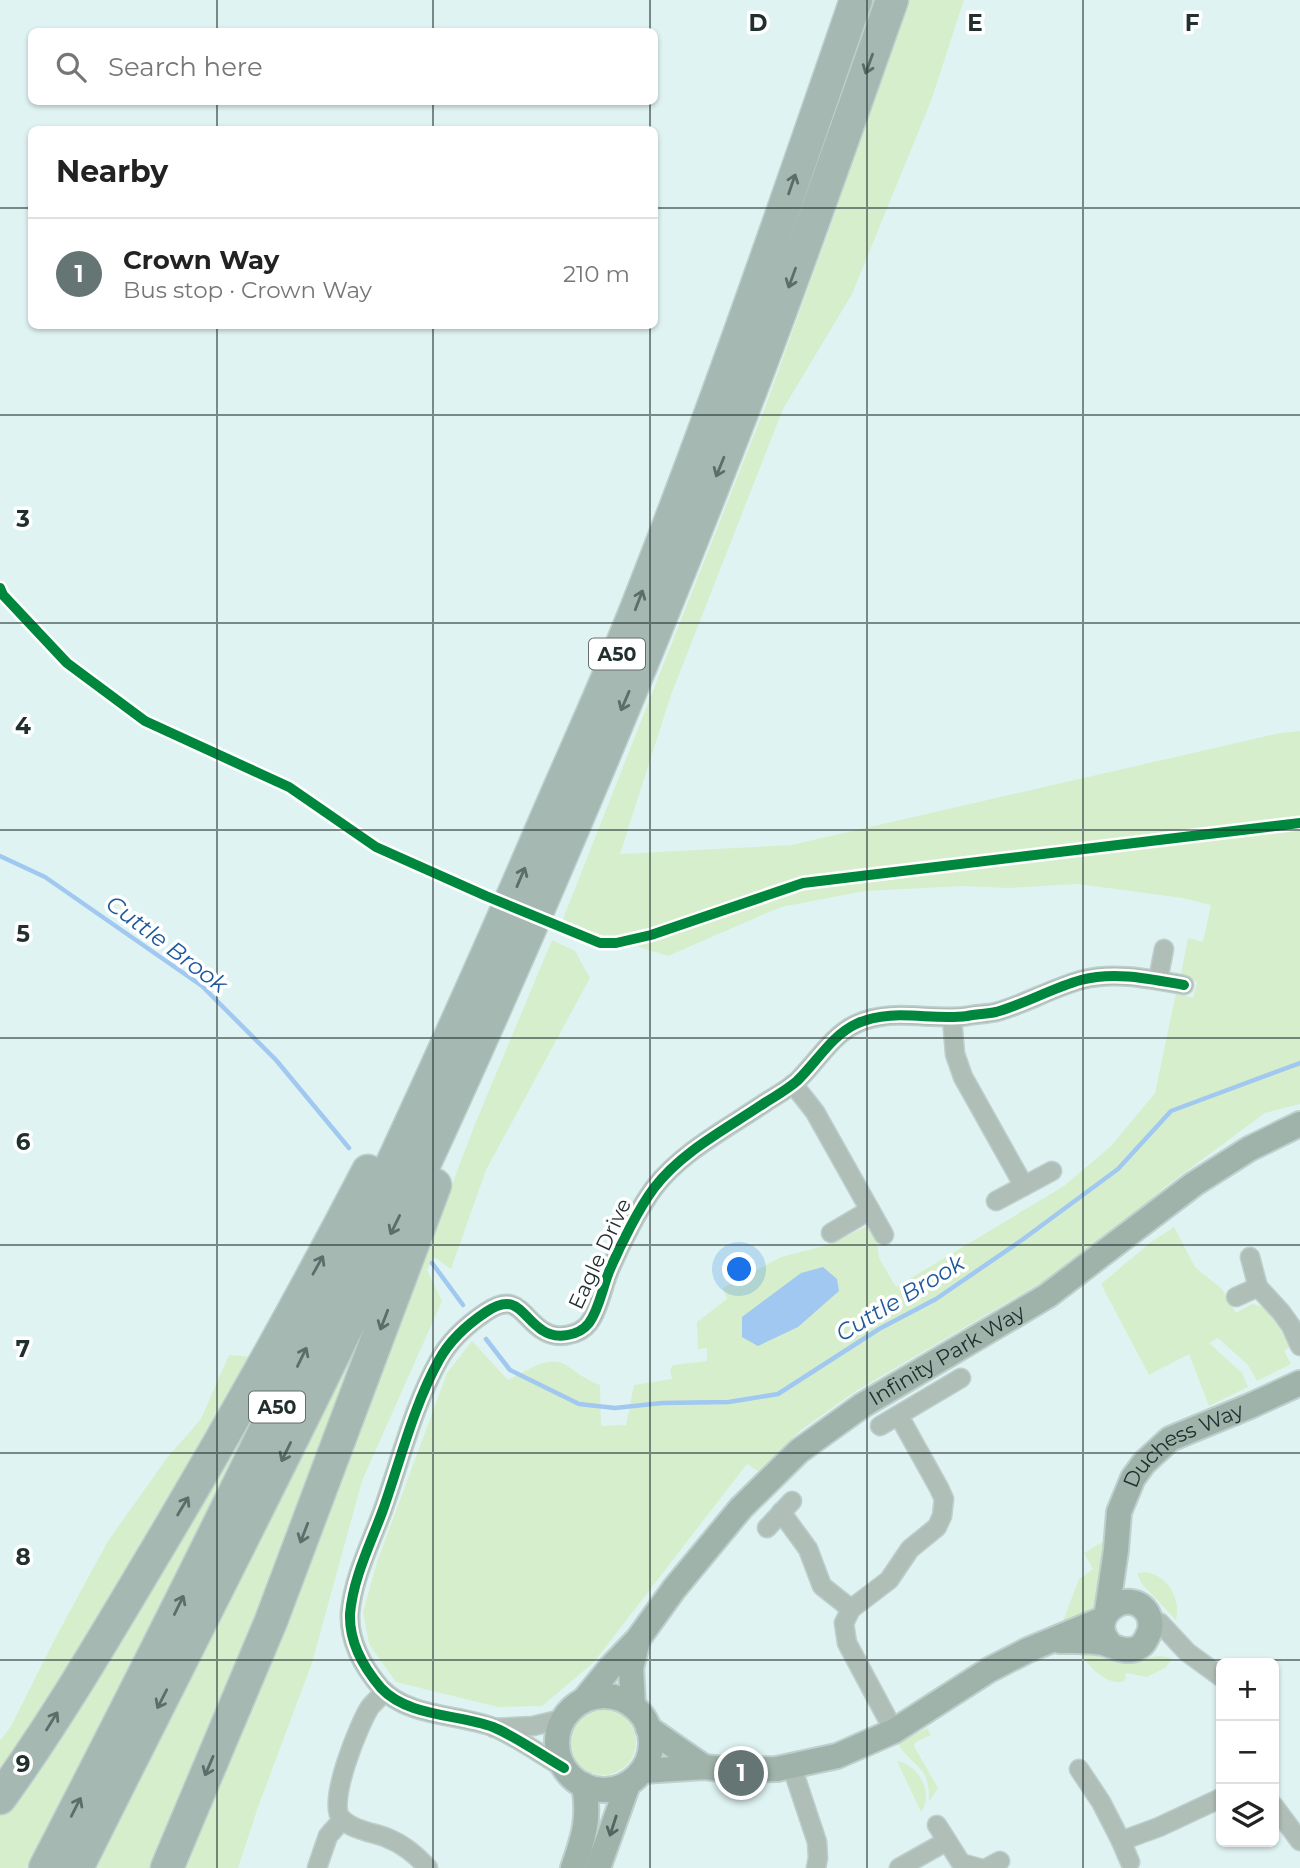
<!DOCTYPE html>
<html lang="en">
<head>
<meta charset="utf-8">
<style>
  :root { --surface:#fff; --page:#f2f2f2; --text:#222; --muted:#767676; --line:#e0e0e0; --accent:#647573 }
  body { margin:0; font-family:Montserrat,sans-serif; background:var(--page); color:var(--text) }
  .controls { position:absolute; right:21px; bottom:21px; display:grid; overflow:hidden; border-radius:10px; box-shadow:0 2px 5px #0004 }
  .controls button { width:63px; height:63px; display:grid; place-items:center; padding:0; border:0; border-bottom:2px solid var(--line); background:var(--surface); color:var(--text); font:35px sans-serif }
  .you { position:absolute; left:740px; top:1270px; width:24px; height:24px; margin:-18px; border:5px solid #fff; border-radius:50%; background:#1a73e8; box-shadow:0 0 0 10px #1a73e833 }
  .badge { display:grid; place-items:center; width:46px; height:46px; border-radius:50%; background:var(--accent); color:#fff; font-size:23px; font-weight:700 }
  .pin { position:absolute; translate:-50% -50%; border:4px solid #fff; box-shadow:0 2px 7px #0006 }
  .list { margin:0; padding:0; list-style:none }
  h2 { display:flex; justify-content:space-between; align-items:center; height:91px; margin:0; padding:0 28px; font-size:30px }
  h2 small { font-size:23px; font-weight:400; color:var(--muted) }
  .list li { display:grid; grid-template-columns:46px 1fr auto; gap:21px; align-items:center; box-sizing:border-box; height:112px; padding:0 28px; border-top:2px solid var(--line) }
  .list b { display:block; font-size:26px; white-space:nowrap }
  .list p { margin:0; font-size:23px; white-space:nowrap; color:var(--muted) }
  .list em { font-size:23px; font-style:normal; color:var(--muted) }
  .icon { flex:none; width:38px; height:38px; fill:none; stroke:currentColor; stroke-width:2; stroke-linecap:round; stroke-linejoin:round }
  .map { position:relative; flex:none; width:1300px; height:1868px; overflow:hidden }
  .search { position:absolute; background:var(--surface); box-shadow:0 2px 5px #0004; left:28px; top:28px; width:630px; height:77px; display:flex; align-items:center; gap:18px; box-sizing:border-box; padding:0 24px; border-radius:10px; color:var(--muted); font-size:26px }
  .panel { position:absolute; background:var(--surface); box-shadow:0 2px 5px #0004; left:28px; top:126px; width:630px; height:203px; border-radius:10px }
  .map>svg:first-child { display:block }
  .green { fill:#d6eecc }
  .water { fill:#a0c8f1 }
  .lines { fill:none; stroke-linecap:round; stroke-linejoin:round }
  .stream { stroke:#a0c8f1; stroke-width:4.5 }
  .street-casing { stroke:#becfcd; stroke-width:21 }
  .secondary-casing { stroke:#becfcd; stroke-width:28 }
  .highway-casing { stroke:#becfcd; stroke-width:35 }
  .street { stroke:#afbeb6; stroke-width:18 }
  .secondary { stroke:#a0b3aa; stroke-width:24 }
  .highway { stroke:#a5b9b2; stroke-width:32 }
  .cycleway-casing { stroke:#fff; stroke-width:15 }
  .cycleway { stroke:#00873e; stroke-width:10 }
  .oneway { stroke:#5c6e6a }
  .oneway2 { stroke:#546460 }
  .grid { fill:none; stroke:#21302f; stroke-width:2; stroke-opacity:0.55 }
  .labels { text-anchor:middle; stroke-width:7; stroke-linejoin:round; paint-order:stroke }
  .shield { fill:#fff; stroke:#646e6d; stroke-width:2 }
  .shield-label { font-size:19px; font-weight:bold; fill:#21302f }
  .street-label { font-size:21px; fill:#21302f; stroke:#fff }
  .water-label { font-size:23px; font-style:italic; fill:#1d589b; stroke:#fff }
  .grid-label { font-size:23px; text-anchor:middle; font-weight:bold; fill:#21302f; stroke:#fff; stroke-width:7; stroke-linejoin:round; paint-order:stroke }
</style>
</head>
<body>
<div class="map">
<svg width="1300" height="1868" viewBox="0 0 1300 1868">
  <rect width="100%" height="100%" fill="#dff4f2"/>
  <g class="green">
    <path d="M908,0H964L931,101L852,294L783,409L671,695L620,854L791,845L1280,733L1300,731V1104L1265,1113L1165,1187L1087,1256L856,1391L801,1430L758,1471L747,1464L594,1662L542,1706L498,1707L396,1682L369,1644L363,1612L377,1562L447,1373L472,1341L508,1380C525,1372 548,1354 566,1365C578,1373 586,1380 600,1385L601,1426L626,1425L634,1385L672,1379L670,1370L673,1365L707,1361V1348L698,1349L697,1322L727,1299L723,1288L781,1257L831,1244L867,1226L877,1241L879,1258L896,1287L1064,1186L1111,1146L1155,1093L1176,993L1193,998L1197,982L1187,979L1181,974L1188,938L1203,942L1211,905L1182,898L1078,884L1008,888L963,886L865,891L781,907L668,956L590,932L563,919L767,402L833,219Z"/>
    <polygon points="552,940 575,951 590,978 486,1170 451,1269 434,1257 427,1270 442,1301 362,1481 312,1663 257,1810 238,1868 182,1868 332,1500 475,1124"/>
    <polygon points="363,1196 174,1592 90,1743 26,1868 0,1868 0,1814 24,1781"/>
    <polygon points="1174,1227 1195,1267 1222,1289 1236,1313 1252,1304 1266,1308 1291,1346 1284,1351 1291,1364 1257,1381 1248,1365 1218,1338 1209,1343 1242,1373 1248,1387 1209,1406 1189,1354 1149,1375 1101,1284 1151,1242"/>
    <polygon points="392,1264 159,1868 92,1868"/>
    <polygon points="229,1355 253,1357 137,1558 0,1776 0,1741 11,1726 57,1635 108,1541 167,1458 201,1419"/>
    <polygon points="1103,1542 1098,1604 1089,1613 1062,1624 1079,1579 1093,1569 1084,1553"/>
    <path d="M1146,1572C1168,1576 1181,1598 1176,1620L1142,1584L1137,1573Z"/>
    <path d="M1081,1654C1097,1654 1111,1662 1127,1662C1144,1662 1155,1651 1172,1659L1165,1668L1147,1677L1126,1673L1125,1681C1108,1687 1089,1667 1081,1654Z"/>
    <circle cx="603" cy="1742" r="33"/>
    <path d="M927,1728L931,1735L916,1742L914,1746L938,1788L929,1802C930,1765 916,1771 898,1744Z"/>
    <path d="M897,1761C918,1764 935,1794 921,1812Z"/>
  </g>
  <polygon class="water" points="823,1267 837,1279 839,1291 798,1327 758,1346 742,1337 742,1317 801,1273"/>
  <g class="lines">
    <g class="stream">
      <polyline points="0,856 45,877 202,986 276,1060 349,1148"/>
      <polyline points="432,1263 463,1305"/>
      <polyline points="486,1339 510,1370 579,1404 615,1408 662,1403 729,1402 778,1394 879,1329 936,1299 1022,1240 1118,1169 1171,1111 1300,1063"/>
    </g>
    <defs>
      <g id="street">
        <polyline points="1158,980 1164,949"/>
        <polyline points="952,1018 955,1054 963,1077 1024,1186"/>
        <polyline points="793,1084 815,1112 884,1235"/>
        <polyline points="996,1201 1052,1171"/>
        <polyline points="831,1233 870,1210"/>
        <polyline points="1250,1257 1258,1287 1281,1312 1291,1326 1300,1346"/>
        <polyline points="1236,1297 1258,1287"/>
        <polyline points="880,1426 961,1378"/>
        <polyline points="781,1512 808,1549 822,1586 851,1609"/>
        <polyline points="767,1528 792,1501"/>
        <polyline points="1150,1618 1160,1623 1187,1652 1221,1677"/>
        <path d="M385,1692C380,1697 374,1702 370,1707C359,1724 327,1803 341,1818C352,1830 371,1832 385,1837C403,1844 415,1854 428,1868"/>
        <polyline points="494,1728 533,1726 562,1719"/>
        <polyline points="894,1731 847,1643 844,1623 851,1609 889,1580 910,1549 937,1527 942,1516 943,1507 944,1499 939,1488 899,1416"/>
        <polyline points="792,1767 817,1842 818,1858 816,1868"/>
        <path d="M564,1768C543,1756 515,1736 493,1727C458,1714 408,1717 381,1688C363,1667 349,1642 350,1614C353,1577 372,1541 384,1507C401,1458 414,1405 439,1360C450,1340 468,1324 486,1312C517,1291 521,1316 542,1330C556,1340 579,1336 589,1323C600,1308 603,1284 611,1267C621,1244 639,1208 654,1188C682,1151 728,1128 766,1102C777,1095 788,1089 797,1081C816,1063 832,1035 856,1024C892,1007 930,1021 967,1016C976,1014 987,1014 996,1012C1025,1004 1052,988 1081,980C1115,971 1150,979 1184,985"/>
        <polyline points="1079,1769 1101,1802 1121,1841 1159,1827 1221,1798"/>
        <polyline points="1274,1806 1300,1841"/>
        <polyline points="937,1825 961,1863 979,1868"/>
        <polyline points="1121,1841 1130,1862"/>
        <polyline points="317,1868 328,1836 342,1820"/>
        <polyline points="899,1868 947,1841"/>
        <polyline points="987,1868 1000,1861"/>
      </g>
      <g id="secondary">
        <path id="s1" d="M1107,1611L1116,1550L1119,1512L1133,1478L1144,1463L1170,1439L1250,1406L1300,1383"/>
        <path d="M1060,1641C1074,1641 1089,1640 1103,1643C1111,1645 1120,1651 1129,1650C1136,1650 1143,1646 1146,1639C1151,1631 1152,1622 1148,1614C1130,1583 1082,1618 1112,1646"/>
        <circle cx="604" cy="1743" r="47"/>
        <path id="s2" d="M584,1700L610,1668L638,1639L674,1589L741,1508L799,1451L863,1405L1047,1296L1194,1184L1249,1149L1300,1124"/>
        <polyline points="633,1706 631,1668 638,1640"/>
        <polyline points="648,1728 704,1767"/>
        <polyline points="643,1771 704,1767 733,1770 777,1769 837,1756 894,1731 989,1670 1028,1650 1103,1619"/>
        <path d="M573,1868C584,1837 590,1818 584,1785"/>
        <polyline points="598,1868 628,1784"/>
      </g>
      <g id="highway">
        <path d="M0,1798C57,1719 106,1635 156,1551C230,1427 301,1300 368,1171"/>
        <path d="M45,1868C221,1528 389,1185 540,833C572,758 607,683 637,607C716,407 786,203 856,0"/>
        <path d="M77,1868C205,1611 338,1356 456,1095C559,868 655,637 745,405C797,271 844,135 892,0"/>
        <polyline points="167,1868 271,1621 435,1185"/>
      </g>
    </defs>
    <use href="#street" class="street-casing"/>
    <use href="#secondary" class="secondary-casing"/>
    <use href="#highway" class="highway-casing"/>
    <use href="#street" class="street"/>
    <use href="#secondary" class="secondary"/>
    <use href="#highway" class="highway"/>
    <defs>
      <g id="cycleway">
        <polyline points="0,588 3,595 67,663 145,721 289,787 376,847 486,896 600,943 616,943 651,935 803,883 1300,823"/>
        <path d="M564,1768C543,1756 515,1736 493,1727C458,1714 408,1717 381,1688C363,1667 349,1642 350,1614C353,1577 372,1541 384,1507C401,1458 414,1405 439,1360C450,1340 468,1324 486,1312C517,1291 521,1316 542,1330C556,1340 579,1336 589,1323C600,1308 603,1284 611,1267C621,1244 639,1208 654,1188C682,1151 728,1128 766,1102C777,1095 788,1089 797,1081C816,1063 832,1035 856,1024C892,1007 930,1021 967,1016C976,1014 987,1014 996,1012C1025,1004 1052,988 1081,980C1115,971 1150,979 1184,985"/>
      </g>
    </defs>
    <use href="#cycleway" class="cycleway-casing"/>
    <use href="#cycleway" class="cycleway"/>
  </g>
  <defs><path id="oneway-shaft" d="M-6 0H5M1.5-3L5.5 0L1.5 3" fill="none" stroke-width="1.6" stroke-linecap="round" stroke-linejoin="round" transform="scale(1.75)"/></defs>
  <g class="oneway">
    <use href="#oneway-shaft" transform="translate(869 64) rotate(110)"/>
    <use href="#oneway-shaft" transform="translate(792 184) rotate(-71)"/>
    <use href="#oneway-shaft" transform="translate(792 278) rotate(110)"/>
    <use href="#oneway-shaft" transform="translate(720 467) rotate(112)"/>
    <use href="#oneway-shaft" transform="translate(639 600) rotate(-69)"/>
    <use href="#oneway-shaft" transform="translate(625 701) rotate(113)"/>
    <use href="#oneway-shaft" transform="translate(521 877) rotate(-67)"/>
    <use href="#oneway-shaft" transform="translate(395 1225) rotate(116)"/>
    <use href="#oneway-shaft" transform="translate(318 1265) rotate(-61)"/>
    <use href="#oneway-shaft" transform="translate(384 1320) rotate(111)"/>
    <use href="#oneway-shaft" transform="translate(302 1357) rotate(-64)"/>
    <use href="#oneway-shaft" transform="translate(286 1452) rotate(116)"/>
    <use href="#oneway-shaft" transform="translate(183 1506) rotate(-59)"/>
    <use href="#oneway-shaft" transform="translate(304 1533) rotate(111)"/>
    <use href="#oneway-shaft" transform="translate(179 1605) rotate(-64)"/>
    <use href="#oneway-shaft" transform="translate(162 1699) rotate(117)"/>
    <use href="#oneway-shaft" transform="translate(52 1721) rotate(-58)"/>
    <use href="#oneway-shaft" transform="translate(209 1766) rotate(113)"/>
    <use href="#oneway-shaft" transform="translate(76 1807) rotate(-63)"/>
  </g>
  <use class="oneway2" href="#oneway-shaft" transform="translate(613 1826) rotate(108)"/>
  <path class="grid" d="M217,0V32M433,0V32M650,0V32M867,0V1868M1083,0V1868M217,102V130M433,102V130M650,102V130M0,208H32M654,208H1300M217,326V1868M433,326V1868M650,326V1868M0,415H1300M0,623H1300M0,830H1300M0,1038H1300M0,1245H1300M0,1453H1300M0,1660H1300"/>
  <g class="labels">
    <g class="shield">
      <rect x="589" y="638.5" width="56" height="31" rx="5"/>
      <rect x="249" y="1391.5" width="56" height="31" rx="5"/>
    </g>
    <g class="shield-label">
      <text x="617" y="661">A50</text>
      <text x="277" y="1414">A50</text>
    </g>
    <g class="street-label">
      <text transform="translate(600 1254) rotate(-65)" y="7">Eagle Drive</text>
      <text dy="7" stroke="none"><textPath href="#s2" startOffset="506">Infinity Park Way</textPath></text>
      <text dy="7" stroke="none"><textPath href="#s1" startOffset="198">Duchess Way</textPath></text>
    </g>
    <g class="water-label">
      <text transform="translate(167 944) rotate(37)" y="8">Cuttle Brook</text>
      <text transform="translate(900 1298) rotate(-31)" y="8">Cuttle Brook</text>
    </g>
  </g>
  <g class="grid-label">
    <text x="758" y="31">D</text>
    <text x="975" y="31">E</text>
    <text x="1192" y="31">F</text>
    <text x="23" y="527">3</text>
    <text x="23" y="734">4</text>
    <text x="23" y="942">5</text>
    <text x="23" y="1150">6</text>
    <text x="23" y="1357">7</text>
    <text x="23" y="1565">8</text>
    <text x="23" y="1772">9</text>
  </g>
</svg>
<div class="controls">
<button>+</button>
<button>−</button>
<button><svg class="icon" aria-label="layers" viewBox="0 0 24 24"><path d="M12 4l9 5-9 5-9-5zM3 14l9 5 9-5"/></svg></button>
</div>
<div class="you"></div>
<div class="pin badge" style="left:741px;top:1773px">1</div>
<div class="search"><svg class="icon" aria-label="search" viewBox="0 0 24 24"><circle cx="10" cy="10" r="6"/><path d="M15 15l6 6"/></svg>Search here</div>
<section class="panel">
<h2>Nearby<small></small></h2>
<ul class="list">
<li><span class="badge">1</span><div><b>Crown Way</b><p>Bus stop · Crown Way</p></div><em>210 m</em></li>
</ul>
</section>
</div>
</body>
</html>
